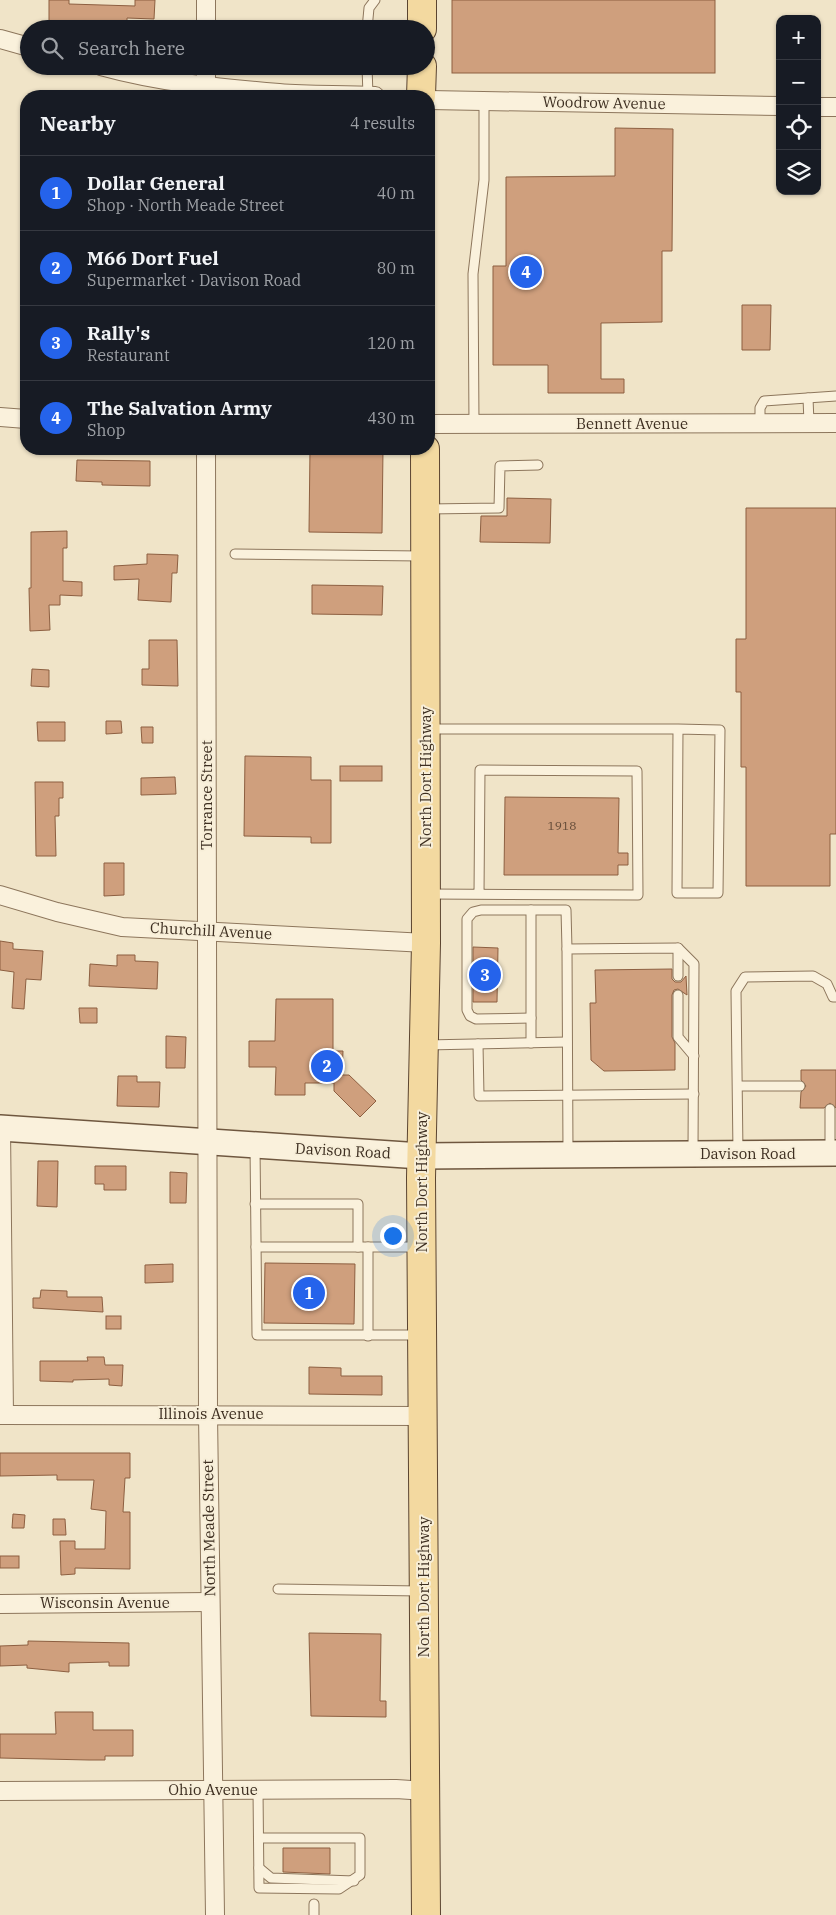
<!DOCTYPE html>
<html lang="en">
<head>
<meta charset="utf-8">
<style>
  :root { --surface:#171b24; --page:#242831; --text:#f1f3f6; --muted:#9ea1a6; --line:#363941; --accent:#2563eb }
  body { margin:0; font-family:"IBM Plex Serif",serif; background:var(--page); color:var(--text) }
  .controls { position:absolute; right:15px; top:15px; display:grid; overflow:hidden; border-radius:10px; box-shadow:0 1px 4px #0004 }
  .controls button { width:45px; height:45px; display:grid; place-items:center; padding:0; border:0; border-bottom:1px solid var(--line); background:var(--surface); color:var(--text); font:25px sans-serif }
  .you { position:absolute; left:392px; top:1235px; width:18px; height:18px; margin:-12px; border:4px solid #fff; border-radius:50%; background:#1a73e8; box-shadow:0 0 0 8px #1a73e833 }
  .badge { display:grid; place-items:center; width:32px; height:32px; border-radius:50%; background:var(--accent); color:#fff; font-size:16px; font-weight:700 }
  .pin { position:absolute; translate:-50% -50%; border:2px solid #fff; box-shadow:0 1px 5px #0006 }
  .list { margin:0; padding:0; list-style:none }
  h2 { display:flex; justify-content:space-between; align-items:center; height:65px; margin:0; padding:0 20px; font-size:21px }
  h2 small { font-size:16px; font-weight:400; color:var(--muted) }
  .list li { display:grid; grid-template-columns:32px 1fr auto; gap:15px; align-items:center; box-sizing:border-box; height:75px; padding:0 20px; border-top:1px solid var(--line) }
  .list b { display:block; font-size:19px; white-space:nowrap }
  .list p { margin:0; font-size:16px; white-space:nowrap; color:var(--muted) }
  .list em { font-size:16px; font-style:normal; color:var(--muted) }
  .icon { flex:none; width:28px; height:28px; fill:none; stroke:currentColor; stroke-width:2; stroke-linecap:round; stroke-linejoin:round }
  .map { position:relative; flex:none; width:836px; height:1915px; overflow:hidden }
  .search { position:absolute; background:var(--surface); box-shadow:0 1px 4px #0004; left:20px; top:20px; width:415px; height:55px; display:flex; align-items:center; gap:12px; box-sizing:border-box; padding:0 18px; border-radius:28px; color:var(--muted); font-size:19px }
  .panel { position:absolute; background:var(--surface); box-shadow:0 1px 4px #0004; left:20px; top:90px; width:415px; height:365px; border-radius:20px }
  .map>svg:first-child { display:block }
  .building { fill:#cf9f7d; stroke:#8d5f41 }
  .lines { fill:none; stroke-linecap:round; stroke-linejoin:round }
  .service-casing { stroke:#8d765c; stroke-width:11 }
  .minor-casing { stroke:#8d765c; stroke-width:20 }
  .secondary-casing { stroke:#6f573f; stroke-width:28 }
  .primary-casing { stroke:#5b4430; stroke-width:30 }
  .service { stroke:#faf1dc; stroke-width:9 }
  .minor { stroke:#faf1dc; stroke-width:18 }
  .secondary { stroke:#faf1dc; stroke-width:25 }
  .primary { stroke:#f3d9a0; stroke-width:28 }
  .labels { text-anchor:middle; stroke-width:4; stroke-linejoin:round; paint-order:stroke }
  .number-label { font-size:12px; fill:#624a37 }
  .street-label { font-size:15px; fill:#3d2e20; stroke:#f7eed8 }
</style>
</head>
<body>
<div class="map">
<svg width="836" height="1915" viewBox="0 0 836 1915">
  <rect width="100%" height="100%" fill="#f0e4c8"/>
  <g class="building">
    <polygon points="49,0 69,0 69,4 135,6 135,0 155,0 154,19 127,18 127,29 106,29 106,25 69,24 69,26 49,26"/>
    <rect x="452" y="0" width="263" height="73"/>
    <polygon points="615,128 673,129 672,251 662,251 662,322 601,323 601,379 624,379 624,393 548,393 548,365 493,365 493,266 506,266 506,177 615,176"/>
    <polygon points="742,305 771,305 770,350 742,350"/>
    <polygon points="310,449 383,449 382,533 309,532"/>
    <polygon points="77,460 150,461 150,486 102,485 102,482 76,481"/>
    <polygon points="507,498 551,499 550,543 480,542 481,516 507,516"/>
    <polygon points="746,508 836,508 836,834 830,834 830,886 746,886 746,767 741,767 741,692 736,692 736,639 746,639"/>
    <polygon points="67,531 67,548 63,548 63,581 82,582 82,596 60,595 60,605 49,605 50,630 30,631 29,588 31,588 31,532"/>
    <polygon points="147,554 178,555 177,573 172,573 171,602 138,600 139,579 114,580 114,566 147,564"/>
    <polygon points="312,585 383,586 382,615 312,614"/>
    <polygon points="149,640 177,640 178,686 142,685 142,669 149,669"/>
    <polygon points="32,669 49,670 49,687 31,686"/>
    <polygon points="106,721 121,721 122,733 106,734"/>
    <polygon points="37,722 65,722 65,741 38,741"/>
    <polygon points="141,727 153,727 153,743 142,743"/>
    <polygon points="245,756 311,757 311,780 331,780 331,843 311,843 311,837 244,836"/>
    <rect x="340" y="766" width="42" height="15"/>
    <polygon points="175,777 176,794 141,795 141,778"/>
    <polygon points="35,782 63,782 63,798 59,798 59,816 55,816 56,856 36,856"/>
    <polygon points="505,797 619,798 618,853 628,853 628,865 618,865 618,875 504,875"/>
    <polygon points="104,863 124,863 124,895 104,896"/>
    <polygon points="0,941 13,943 13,949 43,951 41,980 26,979 24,1009 12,1008 14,972 0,970"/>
    <polygon points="473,947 498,948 497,1002 473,1002"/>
    <polygon points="117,955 135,955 135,961 158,962 157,989 89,986 90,964 117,966"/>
    <polygon points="672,969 672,979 675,982 681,982 686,976 687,995 678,989 674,990 672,995 672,1037 675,1043 675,1070 604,1071 591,1060 590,1003 596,1003 595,970"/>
    <polygon points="276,999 333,999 333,1051 343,1051 342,1075 349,1075 376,1101 360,1117 334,1091 334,1083 305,1083 305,1095 275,1095 276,1067 249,1067 249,1041 275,1041"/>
    <polygon points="79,1008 97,1008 97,1023 80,1023"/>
    <polygon points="166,1036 186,1037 185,1068 166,1068"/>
    <polygon points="801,1070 836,1070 836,1108 830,1103 824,1108 800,1108 801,1092 806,1086 801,1080"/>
    <polygon points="118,1076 137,1076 137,1082 160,1082 159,1107 117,1106"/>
    <polygon points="38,1161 58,1161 57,1207 37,1206"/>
    <polygon points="95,1166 126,1166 126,1190 104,1190 104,1184 95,1184"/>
    <polygon points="170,1172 187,1173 186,1203 170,1203"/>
    <polygon points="265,1263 355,1264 354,1324 264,1323"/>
    <polygon points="173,1264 173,1282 145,1283 145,1265"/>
    <polygon points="41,1290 67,1291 67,1297 102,1297 103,1312 33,1308 33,1298 40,1298"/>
    <rect x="106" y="1316" width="15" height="13"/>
    <polygon points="87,1357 104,1357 105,1365 123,1365 122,1386 109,1385 109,1379 73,1380 73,1382 40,1381 40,1361 88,1361"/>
    <polygon points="309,1367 341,1368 341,1376 382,1376 382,1395 309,1394"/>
    <polygon points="0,1453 130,1453 130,1478 125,1478 123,1512 130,1512 130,1569 75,1568 75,1574 61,1575 60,1541 75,1541 75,1549 105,1549 106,1511 91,1509 94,1480 57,1480 57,1475 0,1476"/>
    <polygon points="13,1514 25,1515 24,1528 12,1528"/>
    <polygon points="53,1519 65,1519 66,1535 53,1535"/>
    <rect x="0" y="1556" width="19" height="12"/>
    <polygon points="309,1633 381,1634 380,1701 386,1701 386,1717 311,1716"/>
    <polygon points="28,1641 129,1643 129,1666 109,1666 109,1662 69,1663 69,1672 27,1668 27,1665 0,1666 0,1646 28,1645"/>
    <polygon points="55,1712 93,1712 93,1730 133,1730 133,1756 105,1756 105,1760 89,1760 0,1758 0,1734 56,1734"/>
    <polygon points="283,1848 330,1848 330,1874 283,1872"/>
  </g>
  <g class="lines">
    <defs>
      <g id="service">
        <polyline points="367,29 369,8 375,0"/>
        <polyline points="367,66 368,96"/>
        <polyline points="808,398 809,423"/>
        <polyline points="760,423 760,408 764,401 836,396"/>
        <polyline points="474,424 473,274 484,180 484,101"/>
        <polyline points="428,509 499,508 500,466 538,465"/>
        <polyline points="235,554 422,556"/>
        <polyline points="428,729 678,729 720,730 718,893 677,893 678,729"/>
        <polyline points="429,894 638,895 637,771 480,770 479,894"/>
        <polyline points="678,976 678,948"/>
        <polyline points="678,995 678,1037 694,1056"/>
        <polyline points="531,1018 476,1019 470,1016 467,1010 467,919 473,912 481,910 531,910"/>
        <polyline points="531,1043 531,910 566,910 567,949"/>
        <polyline points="478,1044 479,1096 694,1094"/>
        <polyline points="426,1045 567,1042"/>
        <polyline points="739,1086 800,1086"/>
        <polyline points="830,1109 830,1151"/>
        <polyline points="255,1146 257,1335 420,1335"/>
        <polyline points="738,1153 736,991 745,977 813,976 827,984 833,997 836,997"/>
        <polyline points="568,1154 567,949 678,948 694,964 693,1151"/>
        <polyline points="255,1204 358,1204 358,1247"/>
        <polyline points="256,1247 418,1247"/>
        <polyline points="368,1247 368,1336"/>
        <polyline points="278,1589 421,1591"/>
        <polyline points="258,1790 259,1888 339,1889 360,1875 360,1838 259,1838"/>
        <polyline points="259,1868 271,1878 354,1881"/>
        <polyline points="314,1904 314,1915"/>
      </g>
      <g id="minor">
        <polyline points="206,29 206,0"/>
        <polyline points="0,39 29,47"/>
        <path d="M101,66C159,82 219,88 279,93C311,96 343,94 375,96"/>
        <polyline points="206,96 206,66"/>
        <polyline points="429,100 780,106"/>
        <polyline points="817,107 836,107"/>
        <polyline points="0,417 26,419"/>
        <polyline points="429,424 836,423"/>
        <polyline points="206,449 208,1414 215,1915"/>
        <polyline points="0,895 57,912 122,927 426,943"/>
        <polyline points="1,1128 4,1415"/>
        <polyline points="0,1415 422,1416"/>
        <polyline points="0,1604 210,1602"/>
        <polyline points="0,1791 396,1789 426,1791"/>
      </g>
      <polyline id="secondary" points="0,1128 421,1156 836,1153"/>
      <g id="primary">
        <polyline points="422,29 422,0"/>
        <polyline points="421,96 422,66"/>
        <polyline points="425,449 426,943 421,1178 426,1915"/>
      </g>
    </defs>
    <use href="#service" class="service-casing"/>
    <use href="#minor" class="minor-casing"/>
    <use href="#secondary" class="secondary-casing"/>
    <use href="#primary" class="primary-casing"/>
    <use href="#service" class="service"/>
    <use href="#minor" class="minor"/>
    <use href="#secondary" class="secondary"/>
    <use href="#primary" class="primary"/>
  </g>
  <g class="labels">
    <g class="number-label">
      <text x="562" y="830">1918</text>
    </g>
    <g class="street-label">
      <text transform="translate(604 103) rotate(1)" y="5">Woodrow Avenue</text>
      <text x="632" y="429">Bennett Avenue</text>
      <text transform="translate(426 777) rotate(-90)" y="5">North Dort Highway</text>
      <text transform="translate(207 795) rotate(-90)" y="5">Torrance Street</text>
      <text transform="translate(211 931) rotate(3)" y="5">Churchill Avenue</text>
      <text transform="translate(343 1151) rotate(3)" y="5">Davison Road</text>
      <text x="748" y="1159">Davison Road</text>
      <text transform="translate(422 1182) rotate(-90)" y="5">North Dort Highway</text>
      <text x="211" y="1419">Illinois Avenue</text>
      <text transform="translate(209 1528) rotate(-91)" y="5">North Meade Street</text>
      <text transform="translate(424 1587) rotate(-90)" y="5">North Dort Highway</text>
      <text x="105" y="1608">Wisconsin Avenue</text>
      <text x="213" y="1795">Ohio Avenue</text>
    </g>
  </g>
</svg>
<div class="controls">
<button>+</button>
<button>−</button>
<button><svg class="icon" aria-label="locate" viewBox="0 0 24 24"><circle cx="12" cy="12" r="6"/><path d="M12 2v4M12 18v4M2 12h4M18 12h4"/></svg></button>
<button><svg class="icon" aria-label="layers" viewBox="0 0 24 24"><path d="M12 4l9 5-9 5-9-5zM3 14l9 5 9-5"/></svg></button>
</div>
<div class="you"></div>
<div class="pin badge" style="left:309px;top:1293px">1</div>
<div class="pin badge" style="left:327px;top:1066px">2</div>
<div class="pin badge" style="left:485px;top:975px">3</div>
<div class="pin badge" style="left:526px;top:272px">4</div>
<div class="search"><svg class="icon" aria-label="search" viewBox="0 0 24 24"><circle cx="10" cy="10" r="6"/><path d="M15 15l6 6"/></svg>Search here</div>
<section class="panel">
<h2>Nearby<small>4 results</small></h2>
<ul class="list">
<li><span class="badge">1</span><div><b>Dollar General</b><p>Shop · North Meade Street</p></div><em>40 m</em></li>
<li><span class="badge">2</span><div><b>M66 Dort Fuel</b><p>Supermarket · Davison Road</p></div><em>80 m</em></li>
<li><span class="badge">3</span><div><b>Rally's</b><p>Restaurant</p></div><em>120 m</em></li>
<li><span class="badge">4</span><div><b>The Salvation Army</b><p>Shop</p></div><em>430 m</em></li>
</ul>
</section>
</div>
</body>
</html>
